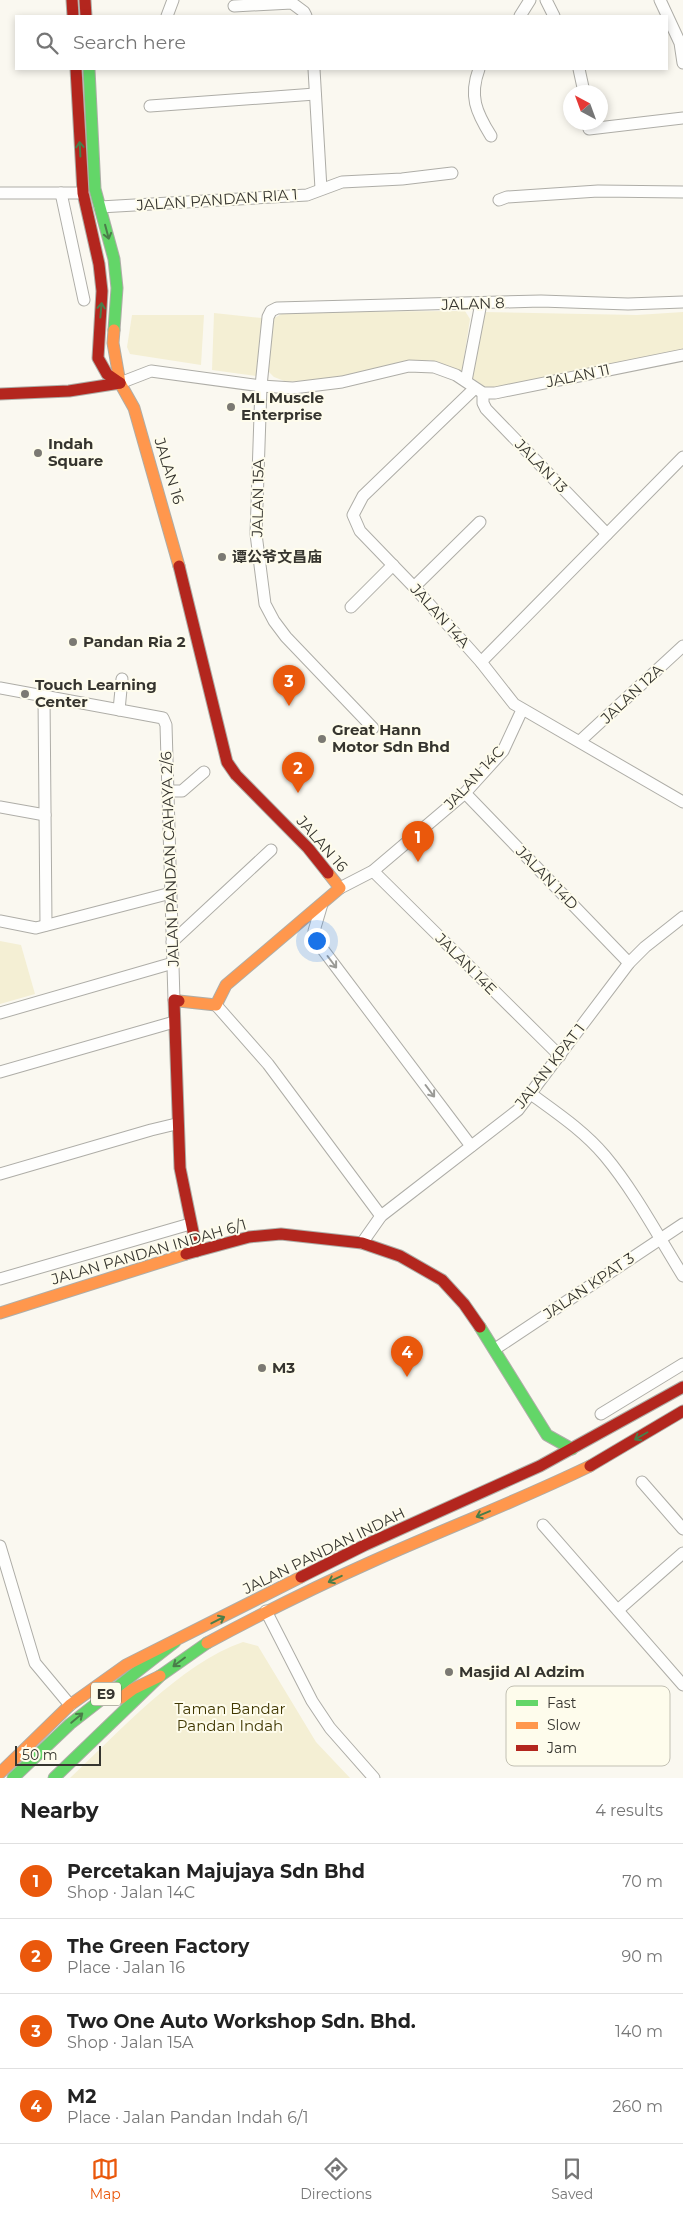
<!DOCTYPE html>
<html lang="en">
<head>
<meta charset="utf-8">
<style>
  :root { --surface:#fff; --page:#f6f6f6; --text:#222; --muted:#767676; --line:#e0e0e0; --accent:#ea580c }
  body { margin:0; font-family:Montserrat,"Noto Sans SC",sans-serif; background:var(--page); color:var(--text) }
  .compass { position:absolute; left:563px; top:85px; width:45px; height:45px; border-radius:50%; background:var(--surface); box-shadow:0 2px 8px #0003; rotate:319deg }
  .scale { position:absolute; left:15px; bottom:12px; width:86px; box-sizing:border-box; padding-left:5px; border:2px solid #36352f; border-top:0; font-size:14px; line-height:18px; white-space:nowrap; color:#36352f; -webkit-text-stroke:4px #fefcec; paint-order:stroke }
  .you { position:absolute; left:316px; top:940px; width:18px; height:18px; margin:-12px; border:4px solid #fff; border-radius:50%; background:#1a73e8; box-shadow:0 0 0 8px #1a73e833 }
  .badge { display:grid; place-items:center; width:32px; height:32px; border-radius:50%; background:var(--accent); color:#fff; font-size:16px; font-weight:700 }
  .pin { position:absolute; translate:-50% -41px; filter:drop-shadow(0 1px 2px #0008) }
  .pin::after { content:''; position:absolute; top:26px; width:18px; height:15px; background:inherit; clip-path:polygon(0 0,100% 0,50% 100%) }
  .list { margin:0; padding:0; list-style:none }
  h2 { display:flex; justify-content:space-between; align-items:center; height:65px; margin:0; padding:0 20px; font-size:21px }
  h2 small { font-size:16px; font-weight:400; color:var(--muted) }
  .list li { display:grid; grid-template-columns:32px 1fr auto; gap:15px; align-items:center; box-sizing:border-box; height:75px; padding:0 20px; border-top:1px solid var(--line) }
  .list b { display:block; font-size:19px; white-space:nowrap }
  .list p { margin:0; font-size:16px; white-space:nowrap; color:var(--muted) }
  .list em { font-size:16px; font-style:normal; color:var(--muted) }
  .icon { flex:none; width:28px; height:28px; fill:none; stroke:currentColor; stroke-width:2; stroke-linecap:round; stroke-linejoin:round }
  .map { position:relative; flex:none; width:683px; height:1778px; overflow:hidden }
  .search { position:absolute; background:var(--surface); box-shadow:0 2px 8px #0003; left:15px; right:15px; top:15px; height:55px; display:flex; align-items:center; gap:12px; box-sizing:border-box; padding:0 18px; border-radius:0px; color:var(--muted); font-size:19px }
  .sheet { height:365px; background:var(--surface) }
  nav { display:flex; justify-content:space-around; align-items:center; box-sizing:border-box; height:70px; border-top:1px solid var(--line); background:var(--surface); font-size:14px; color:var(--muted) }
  nav a { display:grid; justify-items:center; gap:2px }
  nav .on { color:var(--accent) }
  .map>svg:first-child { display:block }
  .green { fill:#f4efd4 }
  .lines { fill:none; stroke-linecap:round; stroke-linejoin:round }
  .street-casing { stroke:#aeada7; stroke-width:13 }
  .fast-casing { stroke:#aeada7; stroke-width:13 }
  .slow-casing { stroke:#aeada7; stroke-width:13 }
  .jam-casing { stroke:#aeada7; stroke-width:13 }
  .street { stroke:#fefefd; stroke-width:11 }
  .fast { stroke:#63d668; stroke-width:11 }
  .slow { stroke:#ff974d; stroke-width:11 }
  .jam { stroke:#b3261e; stroke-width:11 }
  .oneway { stroke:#4a7d49 }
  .oneway2 { stroke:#9a9a96 }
  .poi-dot { fill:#7b7973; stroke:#fefcec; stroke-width:2 }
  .labels { text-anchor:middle; stroke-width:4; stroke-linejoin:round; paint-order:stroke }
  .shield { fill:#fefcec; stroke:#727168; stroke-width:1 }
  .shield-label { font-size:14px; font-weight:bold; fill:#36352f }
  .street-label { font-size:15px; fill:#36352f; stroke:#fefcec }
  .poi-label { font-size:15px; font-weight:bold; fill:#36352f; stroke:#fefcec; text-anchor:start }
  .park-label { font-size:15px; fill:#403700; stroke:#fefcec }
  .key { fill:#fefcec; stroke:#c2c0b3; stroke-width:1 }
  .key-label { font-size:14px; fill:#36352f }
</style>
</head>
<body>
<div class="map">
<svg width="683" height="1778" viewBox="0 0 683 1778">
  <rect width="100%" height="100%" fill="#faf8f0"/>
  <g class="green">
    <polygon points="465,311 470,319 462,371 430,360 331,378 287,382 274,377 268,371 271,320 285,312"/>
    <polygon points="484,312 637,315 683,312 683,351 488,389 471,377"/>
    <polygon points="214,313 262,318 256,376 212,370"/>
    <polygon points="132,315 204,315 201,365 130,354 127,347"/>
    <polygon points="0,941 21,945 35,994 0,1004"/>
    <path d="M243,1642L258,1646L316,1742L350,1778H70C118,1733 181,1663 243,1642Z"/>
  </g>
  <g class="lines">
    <defs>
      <g id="street">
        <polyline points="546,0 554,16"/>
        <polyline points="660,0 680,43 683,63"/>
        <polyline points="234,6 292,3 304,12 306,16"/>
        <polyline points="167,16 173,0"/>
        <polyline points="520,16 530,0"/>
        <polyline points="314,69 321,189"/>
        <path d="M479,69C469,96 476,112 491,136"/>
        <polyline points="579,69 584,92"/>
        <polyline points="150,106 315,94"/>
        <polyline points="588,122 589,129 683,118"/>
        <polyline points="0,193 83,193"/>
        <polyline points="61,193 84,300"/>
        <polyline points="499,200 507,197 598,191 683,192"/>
        <polyline points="100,207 307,195 342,182 402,179 452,173"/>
        <polyline points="466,381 481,303"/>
        <polyline points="120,383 151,371 261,386 293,388 342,382 409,366 434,367 456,375 483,393 495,393 683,355"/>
        <polyline points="474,389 363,496 353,515 360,531 414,587 481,662 514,704 683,802"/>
        <polyline points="483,393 483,403 486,409 607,534"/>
        <polyline points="414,587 480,522"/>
        <polyline points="351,607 393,565"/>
        <polyline points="481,662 683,457"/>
        <polyline points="0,688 163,718 166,725 174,1000"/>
        <polyline points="44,696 46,925"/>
        <polyline points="119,710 122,679"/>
        <polyline points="373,728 286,637 274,621 265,604 256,534 261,386 268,317 271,311 277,308 541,301 628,304 683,302"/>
        <polyline points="580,741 683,646"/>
        <polyline points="168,791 182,791 204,772"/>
        <polyline points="465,793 629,963"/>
        <polyline points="0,807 45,815"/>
        <polyline points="373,871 560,1056"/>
        <polyline points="340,888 373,871 465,793 503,751 522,710"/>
        <polyline points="322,904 314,931 315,939 471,1146"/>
        <polyline points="0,921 36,928 171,893"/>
        <polyline points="172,942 271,850"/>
        <polyline points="216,1005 268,1064 381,1216"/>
        <polyline points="0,1013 173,963"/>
        <polyline points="0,1072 174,1022"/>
        <path d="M531,1094C557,1113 584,1131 605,1156C635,1192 658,1236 683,1276"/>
        <polyline points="0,1174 151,1130 176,1124"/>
        <polyline points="362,1243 381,1216 518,1110 629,963 645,947 683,917"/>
        <polyline points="0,1279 190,1224"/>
        <polyline points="495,1349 683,1224"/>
        <polyline points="601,1414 683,1364"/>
        <polyline points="642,1482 683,1529"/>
        <polyline points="543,1525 683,1685"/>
        <polyline points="0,1546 35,1663 70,1705"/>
        <polyline points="618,1610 683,1553"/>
        <polyline points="266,1611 312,1701 330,1728 374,1778"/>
      </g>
      <g id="fast">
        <polyline points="89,69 95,189 114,259 117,288 114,330"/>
        <polyline points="480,1327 547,1435 572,1449"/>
        <polyline points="13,1778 70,1724 175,1642"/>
        <polyline points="54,1778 160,1676 207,1643"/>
      </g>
      <g id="slow">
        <polyline points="114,330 113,343 120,383 134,408 179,566"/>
        <polyline points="179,1001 216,1005 226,985 340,888 328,873"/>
        <polyline points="0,1313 186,1254"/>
        <path d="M207,1643C261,1614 315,1587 371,1562C444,1529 518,1501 590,1466"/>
        <polyline points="121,1698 133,1689 160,1676"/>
        <polyline points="0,1773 70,1705 126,1665 301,1577"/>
      </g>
      <g id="jam">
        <polyline points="72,0 73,16"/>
        <polyline points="85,0 86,16"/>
        <polyline points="76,69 83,193 99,264 102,291 98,358 107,374 120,383"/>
        <polyline points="0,394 69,391 120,383"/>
        <polyline points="179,566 227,762 236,775 308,848 328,873"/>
        <polyline points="179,1001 174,1000 180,1168 197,1251"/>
        <polyline points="186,1254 249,1237 281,1234 362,1243 400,1256 442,1280 464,1304 480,1327"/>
        <polyline points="590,1466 683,1411"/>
        <polyline points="301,1577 365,1545 540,1466 683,1387"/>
      </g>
    </defs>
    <use href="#street" class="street-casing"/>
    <use href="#fast" class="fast-casing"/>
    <use href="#slow" class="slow-casing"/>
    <use href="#jam" class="jam-casing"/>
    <use href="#street" class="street"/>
    <use href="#fast" class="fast"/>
    <use href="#slow" class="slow"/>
    <use href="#jam" class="jam"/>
  </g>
  <defs><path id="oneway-shaft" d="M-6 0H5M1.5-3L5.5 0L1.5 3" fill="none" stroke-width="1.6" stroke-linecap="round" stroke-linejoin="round" transform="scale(1.25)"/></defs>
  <g class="oneway">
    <use href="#oneway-shaft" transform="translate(80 149) rotate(-93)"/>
    <use href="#oneway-shaft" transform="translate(107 232) rotate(75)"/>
    <use href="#oneway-shaft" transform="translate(101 310) rotate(-85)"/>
    <use href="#oneway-shaft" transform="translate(641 1436) rotate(150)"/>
    <use href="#oneway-shaft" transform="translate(483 1514) rotate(157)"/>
    <use href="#oneway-shaft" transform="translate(335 1579) rotate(155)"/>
    <use href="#oneway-shaft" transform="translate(218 1620) rotate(-27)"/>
    <use href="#oneway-shaft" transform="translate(179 1662) rotate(143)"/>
    <use href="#oneway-shaft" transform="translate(77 1718) rotate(-40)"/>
  </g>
  <g class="oneway2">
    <use href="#oneway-shaft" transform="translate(332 962) rotate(53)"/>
    <use href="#oneway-shaft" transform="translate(430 1091) rotate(53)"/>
  </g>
  <g class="poi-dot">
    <circle cx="231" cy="407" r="5"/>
    <circle cx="38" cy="453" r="5"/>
    <circle cx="222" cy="557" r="5"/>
    <circle cx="73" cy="642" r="5"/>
    <circle cx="25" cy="694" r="5"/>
    <circle cx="322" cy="739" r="5"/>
    <circle cx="262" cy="1368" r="5"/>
    <circle cx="449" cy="1672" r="5"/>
  </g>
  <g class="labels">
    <rect class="shield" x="91" y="1682.5" width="30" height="23" rx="4"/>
    <g class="shield-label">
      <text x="106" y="1699">E9</text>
    </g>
    <g class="street-label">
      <text transform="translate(217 200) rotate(-4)" y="5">JALAN PANDAN RIA 1</text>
      <text transform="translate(473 304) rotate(-2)" y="5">JALAN 8</text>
      <text transform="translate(578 376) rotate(-12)" y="5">JALAN 11</text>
      <text transform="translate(541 466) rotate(46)" y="5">JALAN 13</text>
      <text transform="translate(169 471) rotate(73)" y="5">JALAN 16</text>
      <text transform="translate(258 498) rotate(-89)" y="5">JALAN 15A</text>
      <text transform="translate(440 616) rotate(48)" y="5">JALAN 14A</text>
      <text transform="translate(632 694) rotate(-43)" y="5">JALAN 12A</text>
      <text transform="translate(474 778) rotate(-47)" y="5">JALAN 14C</text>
      <text transform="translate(322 844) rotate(49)" y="5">JALAN 16</text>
      <text transform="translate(170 859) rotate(-92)" y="5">JALAN PANDAN CAHAYA 2/6</text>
      <text transform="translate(547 878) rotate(46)" y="5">JALAN 14D</text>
      <text transform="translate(466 964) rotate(45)" y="5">JALAN 14E</text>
      <text transform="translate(550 1066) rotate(-52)" y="5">JALAN KPAT 1</text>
      <text transform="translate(149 1252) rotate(-16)" y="5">JALAN PANDAN INDAH 6/1</text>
      <text transform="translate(589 1286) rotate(-34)" y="5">JALAN KPAT 3</text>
      <text transform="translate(324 1551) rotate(-26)" y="5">JALAN PANDAN INDAH</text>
    </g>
    <g class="poi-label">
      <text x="241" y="403">ML Muscle<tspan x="241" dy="17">Enterprise</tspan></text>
      <text x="48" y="449">Indah<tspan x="48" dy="17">Square</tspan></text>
      <text x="232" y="562">谭公爷文昌庙</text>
      <text x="83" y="647">Pandan Ria 2</text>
      <text x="35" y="690">Touch Learning<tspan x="35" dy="17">Center</tspan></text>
      <text x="332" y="735">Great Hann<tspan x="332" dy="17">Motor Sdn Bhd</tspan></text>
      <text x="272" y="1373">M3</text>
      <text x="459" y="1677">Masjid Al Adzim</text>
    </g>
    <g class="park-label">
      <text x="230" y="1714">Taman Bandar<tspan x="230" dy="17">Pandan Indah</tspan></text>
    </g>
  </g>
  <rect x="506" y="1686" width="164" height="80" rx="8" class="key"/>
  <rect x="516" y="1700" width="22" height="6" fill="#63d668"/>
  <rect x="516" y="1722" width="22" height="7" fill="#ff974d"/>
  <rect x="516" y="1745" width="22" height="6" fill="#b3261e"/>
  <g class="key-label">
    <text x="547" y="1708">Fast</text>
    <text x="547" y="1730">Slow</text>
    <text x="547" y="1753">Jam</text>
  </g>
</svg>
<svg class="compass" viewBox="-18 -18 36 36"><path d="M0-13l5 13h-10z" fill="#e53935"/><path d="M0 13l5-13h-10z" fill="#767676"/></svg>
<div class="scale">50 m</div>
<div class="you"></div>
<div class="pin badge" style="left:418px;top:862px">1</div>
<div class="pin badge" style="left:298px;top:793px">2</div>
<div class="pin badge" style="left:289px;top:706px">3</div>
<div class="pin badge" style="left:407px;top:1377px">4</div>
<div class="search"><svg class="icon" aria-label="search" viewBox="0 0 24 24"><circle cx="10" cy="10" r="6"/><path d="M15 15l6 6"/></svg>Search here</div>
</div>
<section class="sheet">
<h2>Nearby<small>4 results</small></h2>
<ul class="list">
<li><span class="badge">1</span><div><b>Percetakan Majujaya Sdn Bhd</b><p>Shop · Jalan 14C</p></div><em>70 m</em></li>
<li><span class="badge">2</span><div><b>The Green Factory</b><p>Place · Jalan 16</p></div><em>90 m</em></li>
<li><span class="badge">3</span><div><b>Two One Auto Workshop Sdn. Bhd.</b><p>Shop · Jalan 15A</p></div><em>140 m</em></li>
<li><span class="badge">4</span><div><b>M2</b><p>Place · Jalan Pandan Indah 6/1</p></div><em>260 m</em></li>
</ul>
</section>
<nav>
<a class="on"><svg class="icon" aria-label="map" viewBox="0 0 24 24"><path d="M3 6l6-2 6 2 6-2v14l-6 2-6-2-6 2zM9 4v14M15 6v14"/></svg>Map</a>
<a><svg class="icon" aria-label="directions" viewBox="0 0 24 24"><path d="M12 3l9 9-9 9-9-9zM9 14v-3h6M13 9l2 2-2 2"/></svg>Directions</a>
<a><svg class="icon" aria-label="saved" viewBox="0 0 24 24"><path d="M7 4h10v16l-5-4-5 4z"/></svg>Saved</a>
</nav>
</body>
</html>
